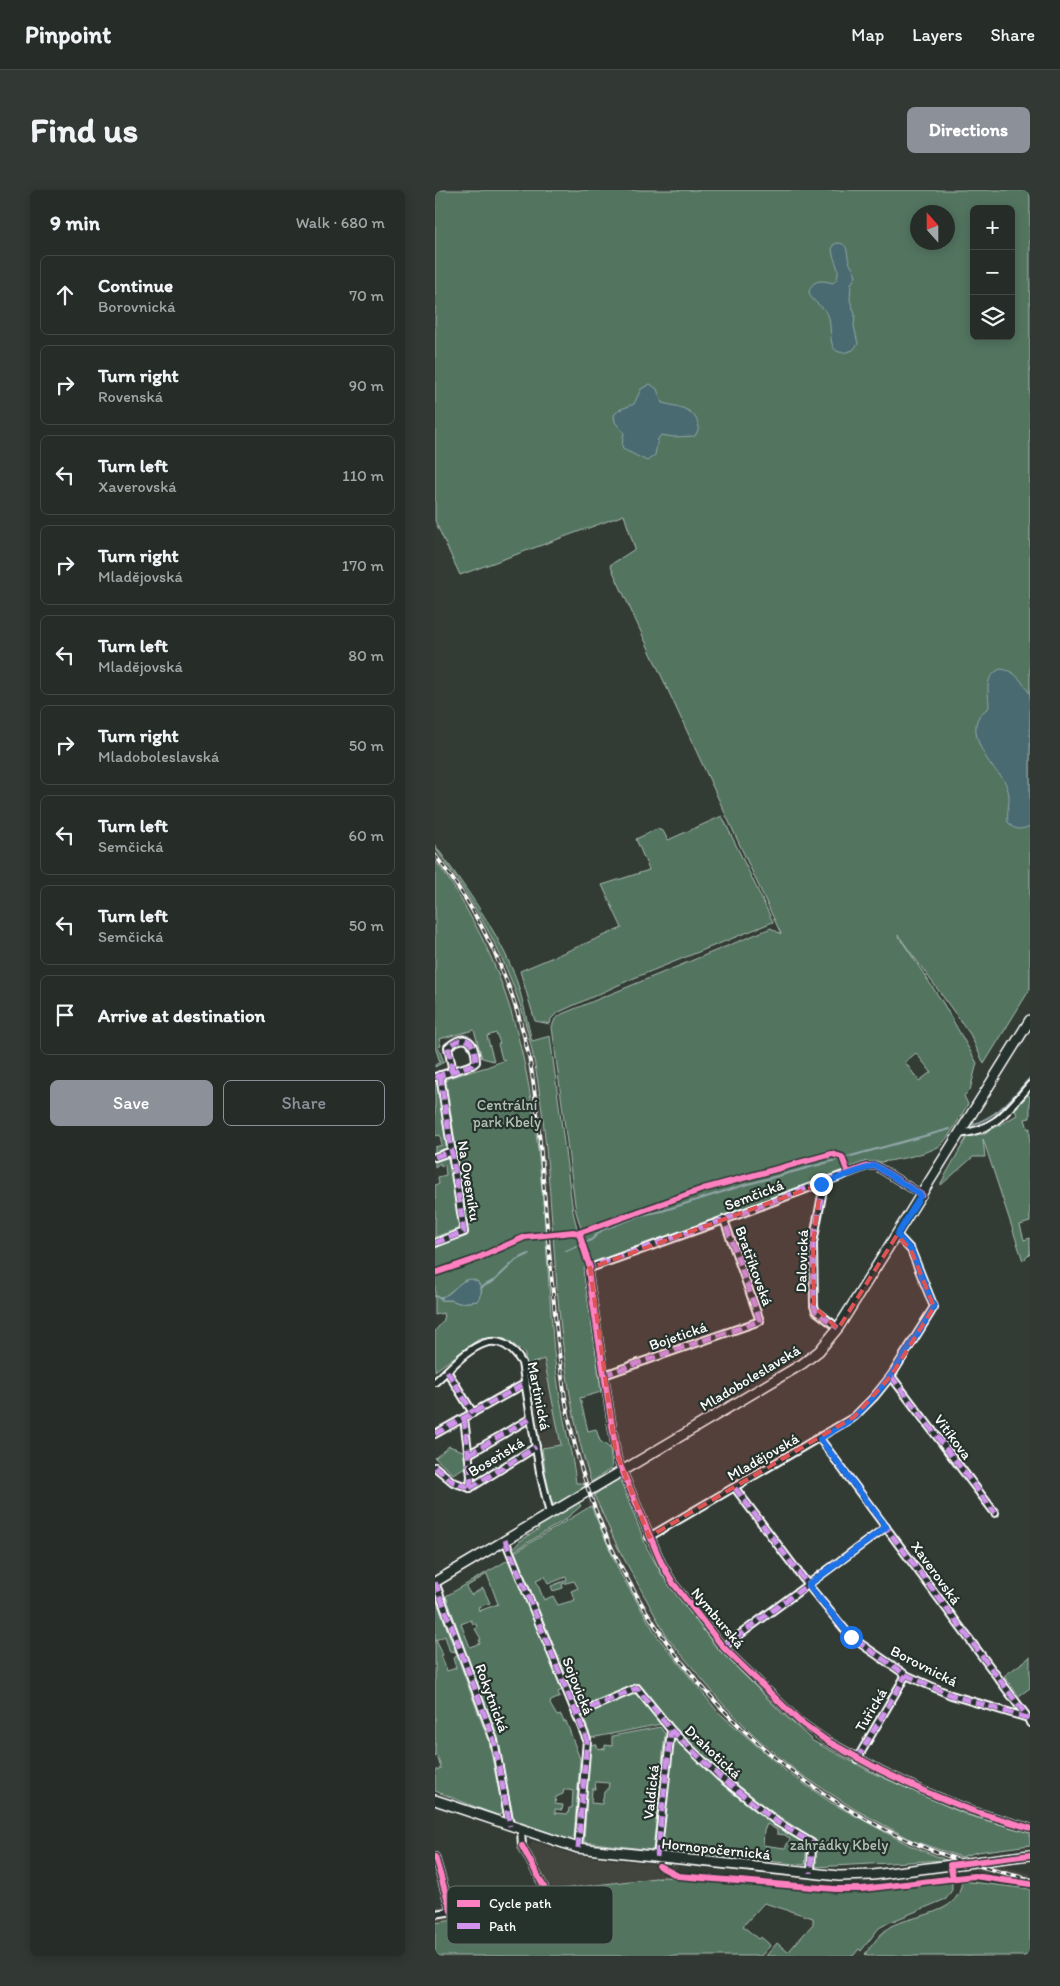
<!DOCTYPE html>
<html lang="en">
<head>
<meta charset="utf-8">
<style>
  :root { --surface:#262c28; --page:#323834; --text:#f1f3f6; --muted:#a4a7a8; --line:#424845; --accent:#8c9099 }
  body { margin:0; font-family:Itim,sans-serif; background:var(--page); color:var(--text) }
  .controls { position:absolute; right:15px; top:15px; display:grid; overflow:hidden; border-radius:8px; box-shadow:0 2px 12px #0003 }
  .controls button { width:45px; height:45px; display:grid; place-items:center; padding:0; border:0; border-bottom:1px solid var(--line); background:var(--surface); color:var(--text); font:25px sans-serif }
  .compass { position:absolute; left:475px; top:15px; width:45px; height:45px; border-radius:50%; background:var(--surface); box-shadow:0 2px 12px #0003; rotate:339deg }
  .stop { position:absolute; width:15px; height:15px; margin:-11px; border:4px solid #1a73e8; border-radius:50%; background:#fff }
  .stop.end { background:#1a73e8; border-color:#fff; box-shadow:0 1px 5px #0008 }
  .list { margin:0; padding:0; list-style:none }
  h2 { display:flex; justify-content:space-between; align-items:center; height:65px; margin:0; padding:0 20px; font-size:21px }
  h2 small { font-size:16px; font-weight:400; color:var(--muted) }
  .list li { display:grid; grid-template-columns:32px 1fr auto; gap:15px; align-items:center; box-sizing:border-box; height:80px; margin:0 10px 10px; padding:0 10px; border:1px solid var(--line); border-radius:8px }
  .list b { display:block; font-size:19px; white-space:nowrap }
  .list p { margin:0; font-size:16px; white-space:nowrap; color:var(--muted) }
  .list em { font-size:16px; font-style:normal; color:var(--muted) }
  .actions { display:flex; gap:10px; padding:15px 20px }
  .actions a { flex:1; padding:11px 0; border:1px solid var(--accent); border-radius:8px; text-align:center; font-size:18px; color:var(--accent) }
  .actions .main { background:var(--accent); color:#fff }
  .icon { flex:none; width:28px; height:28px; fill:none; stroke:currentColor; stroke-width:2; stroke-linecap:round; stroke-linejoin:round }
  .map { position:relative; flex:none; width:595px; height:1766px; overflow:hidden; border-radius:8px }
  header { display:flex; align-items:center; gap:30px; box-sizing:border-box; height:70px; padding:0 25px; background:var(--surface); border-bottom:1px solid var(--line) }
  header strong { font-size:24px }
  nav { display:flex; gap:28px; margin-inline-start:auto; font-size:18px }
  .intro { display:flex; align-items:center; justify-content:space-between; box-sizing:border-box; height:120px; padding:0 30px }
  h1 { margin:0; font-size:35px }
  .button { padding:12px 22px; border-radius:8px; background:var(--accent); color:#fff; font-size:18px; font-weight:700 }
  main { display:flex; gap:30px; padding:0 30px }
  aside { flex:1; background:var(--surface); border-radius:8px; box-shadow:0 2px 12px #0003 }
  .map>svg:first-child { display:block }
  .built { fill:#42443e }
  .green { fill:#537560; stroke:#a9bab0; fill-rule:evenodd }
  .water { fill:#496a6f; stroke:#92a6a9 }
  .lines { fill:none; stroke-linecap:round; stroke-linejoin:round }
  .stream { stroke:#92a6a9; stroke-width:2 }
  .street-casing { stroke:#fff; stroke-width:10 }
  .secondary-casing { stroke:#fff; stroke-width:12 }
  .street { stroke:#26332d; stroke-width:6 }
  .secondary { stroke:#26332d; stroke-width:9 }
  .rail-casing { stroke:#fff; stroke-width:4 }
  .rail { stroke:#26332d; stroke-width:2; stroke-dasharray:5.5; stroke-linecap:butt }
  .quiet { stroke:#d193ec; stroke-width:5; stroke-dasharray:10 5; stroke-linecap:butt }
  .cycleway-casing { stroke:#26332d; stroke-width:9 }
  .cycleway { stroke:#ff80c0; stroke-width:6 }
  .route { stroke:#1a73e8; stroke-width:6 }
  .marked { fill:#de5353; fill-opacity:0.2; stroke:#de5353; stroke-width:4; stroke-dasharray:10 6; stroke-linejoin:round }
  .labels { text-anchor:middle; stroke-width:4.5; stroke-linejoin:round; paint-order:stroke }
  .park-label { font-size:15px; fill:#b2c1b7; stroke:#26332d }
  .street-label { font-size:15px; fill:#fff; stroke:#26332d }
  .key { fill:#26332d; stroke:#67706c; stroke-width:1 }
  .key-label { font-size:14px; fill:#fff }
</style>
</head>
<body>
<header>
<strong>Pinpoint</strong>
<nav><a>Map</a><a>Layers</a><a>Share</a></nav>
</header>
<div class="intro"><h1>Find us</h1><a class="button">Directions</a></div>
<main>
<aside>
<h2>9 min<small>Walk · 680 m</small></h2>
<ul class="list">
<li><svg class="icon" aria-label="ahead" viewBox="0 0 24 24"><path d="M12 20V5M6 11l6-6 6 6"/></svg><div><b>Continue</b><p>Borovnická</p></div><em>70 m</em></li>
<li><svg class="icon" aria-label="right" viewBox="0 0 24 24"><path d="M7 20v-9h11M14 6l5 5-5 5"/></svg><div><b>Turn right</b><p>Rovenská</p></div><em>90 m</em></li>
<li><svg class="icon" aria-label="left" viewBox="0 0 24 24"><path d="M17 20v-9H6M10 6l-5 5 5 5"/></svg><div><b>Turn left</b><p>Xaverovská</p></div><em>110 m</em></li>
<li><svg class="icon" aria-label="right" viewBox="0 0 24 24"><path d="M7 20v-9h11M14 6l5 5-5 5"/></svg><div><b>Turn right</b><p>Mladějovská</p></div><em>170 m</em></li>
<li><svg class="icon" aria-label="left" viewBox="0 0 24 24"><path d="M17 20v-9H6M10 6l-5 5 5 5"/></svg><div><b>Turn left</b><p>Mladějovská</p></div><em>80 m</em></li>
<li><svg class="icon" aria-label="right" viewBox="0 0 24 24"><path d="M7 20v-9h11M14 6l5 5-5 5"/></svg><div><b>Turn right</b><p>Mladoboleslavská</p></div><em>50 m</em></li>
<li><svg class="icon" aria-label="left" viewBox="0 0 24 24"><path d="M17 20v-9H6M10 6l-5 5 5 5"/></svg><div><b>Turn left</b><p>Semčická</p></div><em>60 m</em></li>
<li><svg class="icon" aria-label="left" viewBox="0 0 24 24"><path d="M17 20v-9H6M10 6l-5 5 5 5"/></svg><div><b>Turn left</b><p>Semčická</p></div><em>50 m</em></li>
<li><svg class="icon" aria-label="arrive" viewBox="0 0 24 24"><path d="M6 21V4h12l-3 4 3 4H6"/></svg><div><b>Arrive at destination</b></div></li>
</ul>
<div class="actions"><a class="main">Save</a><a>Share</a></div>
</aside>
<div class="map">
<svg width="595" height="1766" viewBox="0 0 595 1766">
  <rect width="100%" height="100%" fill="#333b35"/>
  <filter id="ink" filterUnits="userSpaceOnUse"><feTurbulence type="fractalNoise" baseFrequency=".02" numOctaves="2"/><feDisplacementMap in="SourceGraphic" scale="10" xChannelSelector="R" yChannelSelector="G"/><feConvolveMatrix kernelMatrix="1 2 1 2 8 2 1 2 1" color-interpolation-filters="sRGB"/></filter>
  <g filter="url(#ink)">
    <g class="built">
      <polygon points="0,658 39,713 61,754 78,795 92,838 104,897 130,1166 138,1223 159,1305 192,1379 214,1417 250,1469 280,1505 313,1538 506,1658 536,1669 595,1683 595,1694 533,1678 479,1658 417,1628 338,1574 273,1512 242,1476 205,1422 154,1322 153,1307 148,1293 143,1293 124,1191 112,1093 94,898 82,840 68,799 0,674"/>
      <polygon points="109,1169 126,1256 107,1258 92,1175"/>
      <polygon points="97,1651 137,1664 162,1668 243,1676 236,1688 229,1687 118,1700 120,1714 0,1733 0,1716 105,1702 87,1666 93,1663"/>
    </g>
    <g class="green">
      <path d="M0,0H595V799L549,874L535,844L463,745L508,813L542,873L535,900L529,906L533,914C525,927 518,942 507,954C499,963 448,974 436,972L157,1074L141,1022L117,837L120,829L127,824L336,738L346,744L175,375L200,359L189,325L25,385L0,331ZM539,19H576V146H539ZM482,22H512V52H482ZM481,863L496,882L484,891L470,872Z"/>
      <polygon points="287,626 338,732 199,788 122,823 116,829 115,834 100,831 85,781 187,738 167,695 214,680 201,649 222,639 228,641 233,650"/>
      <path d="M0,655C29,696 59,735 78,781C87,803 91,828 97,851L115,846L138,1022L151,1074L150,1077L166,1202L145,1208L153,1241L161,1239L165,1251L175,1258L177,1278L156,1292C124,1192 122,1085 113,981C109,933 104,886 92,839C75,772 41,714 0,658Z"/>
      <path d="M0,671C13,686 23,704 33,722C106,847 106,996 117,1136C119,1168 123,1199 129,1230C133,1251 139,1272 141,1293H148L150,1298L123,1313L118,1314L114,1309L107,1258L126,1255L109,1169L92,1175L89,1162L68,1148L44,1149L0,1181V1141L9,1130L8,1123L0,1125V1057L32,1046V1037L36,1035L32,1032L11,891L13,888L52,877L70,870L67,869L63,854L65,853L61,843L52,846L59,871L47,868L39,840L4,849L6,856L3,857L9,872L0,877V875L5,872L0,857ZM30,1090L42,1091L47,1100L42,1111L24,1113L16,1110H5Z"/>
      <polygon points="0,893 2,894 12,956 9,960 0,963 0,957 7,955 5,945 0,946"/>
      <polygon points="593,900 592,903 593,906 595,906 595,928 590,929 593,939 595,938 595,1032 585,1035 589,1050 595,1048 595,1064 588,1071 548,949 550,967 538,967 506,995 506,993 533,945 546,942 547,945 582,925 579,917"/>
      <polygon points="11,968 14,970 24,1035 22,1039 0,1047 0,995 4,994 3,987 11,985 10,975 6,976 5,973 0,977 0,972"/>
      <polygon points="14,1256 28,1261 32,1276 18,1284 0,1268"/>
      <polygon points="184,1289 186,1292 212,1358 227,1385 280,1456 347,1523 378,1551 440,1584 532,1625 595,1643 595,1655 542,1662 526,1667 479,1651 421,1620 361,1581 322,1548 286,1512 232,1447 183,1358 159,1305"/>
      <polygon points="143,1312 146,1316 131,1329 79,1361 78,1359 85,1351 104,1339 102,1336"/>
      <path d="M156,1316L185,1383L222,1446L282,1521L352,1582L395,1612L474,1655L511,1670L379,1677L382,1652L308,1602L238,1540L201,1494L144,1517L80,1362ZM110,1386L113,1394L131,1387L132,1390L116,1396L118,1401L128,1398L127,1394L139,1391L143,1398L136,1401L140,1410L123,1415L118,1406L109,1410L101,1390Z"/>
      <path d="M73,1370L129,1499L123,1502L125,1507L116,1511L115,1514L122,1526L126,1525L129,1532L131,1531L145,1569L139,1647L135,1650L79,1630L62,1549L11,1406ZM52,1384L63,1414L44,1421L43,1417L55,1413L48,1398L36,1405L31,1397ZM36,1430L38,1434H41L42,1438L40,1439L46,1449L44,1450L45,1453L35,1457L26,1434ZM129,1599L138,1601L137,1618H134L133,1624L120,1623V1619L127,1620L128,1615L120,1614L121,1607L128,1604Z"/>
      <path d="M0,1411L2,1412L54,1552L68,1622L64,1626L0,1601V1581L6,1578L2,1566L0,1567ZM10,1446L15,1462L20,1461L22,1466L18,1468L21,1478L12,1481L6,1466L8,1465L1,1450Z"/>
      <polygon points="595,1467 595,1498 584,1506 569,1486"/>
      <polygon points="202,1503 226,1534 156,1548 148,1525"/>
      <path d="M225,1537L230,1544L218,1660L149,1652L155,1554L162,1555V1558L170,1559V1555L177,1556V1546ZM160,1592L174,1593L173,1599L169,1602L167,1614L156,1613L157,1599H161Z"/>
      <path d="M237,1549H241L296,1602L372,1656L370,1675L227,1660ZM332,1634L342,1640V1644L350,1645L355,1649L350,1658L328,1655L329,1641Z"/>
      <polygon points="229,1687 405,1703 517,1692 517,1700 511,1709 453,1733 444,1738 426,1761 424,1759 418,1766 331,1766 342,1753 353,1762 378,1734 378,1728 329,1713 308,1736 323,1749 326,1747 334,1754 335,1756 326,1766 0,1766 0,1733 120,1714 118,1700"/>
      <path d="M527,1691L595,1699V1766H432L430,1764C438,1754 445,1743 456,1736C474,1727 512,1724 522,1706C525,1702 526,1696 527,1691Z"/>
    </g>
    <g class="water">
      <path d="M402,53C414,53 411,62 414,71C415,76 420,80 421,86L416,94L415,110L420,124L419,136L423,154L418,160C387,172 400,136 392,123C387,115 376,112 374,102C377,89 387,90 398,93L402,89C407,76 394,67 398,55Z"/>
      <path d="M215,194L222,199L227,213C244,217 261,218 264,238L260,246L239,247L226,245L223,249L220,265L212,271L188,259L187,255L189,243L180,232L179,225L184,220L199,214L206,199Z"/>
      <path d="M565,479C581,480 587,492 595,504V636C586,640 579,641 573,632C571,620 577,610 572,597C569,587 562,583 556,575C547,562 534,540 545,525C548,521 552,520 554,517C554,502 548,488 565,479Z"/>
      <path d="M36,1089C47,1092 49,1102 42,1111L24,1113L16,1110H5V1107C18,1106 22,1090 36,1089Z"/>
    </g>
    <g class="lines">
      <g class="stream">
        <path d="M537,935C565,925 576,909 595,888"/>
        <polyline points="131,1061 156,1050 167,1040 207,1025 227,1021 306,996 515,939"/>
        <polyline points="45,1098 60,1090 81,1070 94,1064"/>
        <polyline points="0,1106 7,1108"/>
      </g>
      <defs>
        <g id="street">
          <path d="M0,887L37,875L41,872C40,851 31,842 13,857L17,877L15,882"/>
          <path d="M524,944C561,940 572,921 595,895"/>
          <polyline points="0,967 17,961"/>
          <polyline points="386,994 387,1005 378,1053 379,1116 381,1121 403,1138"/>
          <polyline points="487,1005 441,976 432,976 289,1030 155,1078 153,1081 182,1268 226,1372 238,1393 288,1457 364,1531 392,1551 445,1580 491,1602 538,1621 595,1638"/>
          <polyline points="0,1053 29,1042 5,885"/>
          <polyline points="12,1181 38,1223"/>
          <polyline points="169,1185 325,1131 289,1030"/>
          <polyline points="456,1186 560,1323"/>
          <path d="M0,1192C27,1168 59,1126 87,1173L105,1282L115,1324"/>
          <polyline points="29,1228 36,1286 35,1298"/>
          <polyline points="0,1244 91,1193"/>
          <polyline points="385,1249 593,1528 595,1533"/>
          <polyline points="34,1264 96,1228"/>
          <polyline points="0,1277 18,1292 35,1298"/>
          <polyline points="35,1298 101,1257"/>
          <polyline points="300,1298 373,1395 416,1447 471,1485 516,1505 593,1528"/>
          <polyline points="214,1347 419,1227 439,1207 456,1186 499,1117 476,1060 462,1045"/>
          <polyline points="70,1350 152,1550 143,1658"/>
          <polyline points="0,1392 59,1550 75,1636"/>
          <polyline points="288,1457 451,1337"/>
          <polyline points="141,1524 202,1498 236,1540 284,1586 342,1632 377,1653 376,1683"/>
          <polyline points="422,1569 471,1485"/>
          <polyline points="0,1667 16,1721"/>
          <polyline points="222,1667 236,1540"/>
          <polyline points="0,1724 110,1706 109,1697 87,1656 86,1640"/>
        </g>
        <g id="secondary">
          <polyline points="0,1392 367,1174 384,1161 403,1138 595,830"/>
          <polyline points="0,1610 143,1658 404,1686 438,1685 595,1665"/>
        </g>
      </defs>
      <use href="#street" class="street-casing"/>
      <use href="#secondary" class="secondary-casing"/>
      <use href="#street" class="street"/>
      <use href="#secondary" class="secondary"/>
      <defs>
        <path id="rail" d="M0,665C46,724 79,794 94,867C101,903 104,939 107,976C113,1046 118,1117 127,1187C153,1392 290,1570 479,1653C516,1669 555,1680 595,1689"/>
      </defs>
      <use href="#rail" class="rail-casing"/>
      <use href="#rail" class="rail"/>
      <g class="quiet">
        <path d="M0,887L37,875L41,872C40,851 31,842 13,857L17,877L15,882"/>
        <polyline points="0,967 17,961"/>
        <polyline points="386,994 387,1005 378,1053 379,1116 381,1121 403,1138"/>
        <polyline points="0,1053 29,1042 5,885"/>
        <polyline points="153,1082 156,1077 289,1030 415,982"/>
        <polyline points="12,1181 38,1223"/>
        <polyline points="169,1185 325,1131 289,1030"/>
        <polyline points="456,1186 560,1323"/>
        <polyline points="29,1228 36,1286 35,1298"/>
        <polyline points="0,1244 91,1193"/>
        <polyline points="385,1249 594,1529"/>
        <polyline points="34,1264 96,1228"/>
        <polyline points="0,1277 18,1292 35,1298"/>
        <polyline points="35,1298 101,1257"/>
        <polyline points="300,1298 373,1395 416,1447 471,1485 516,1505 593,1528"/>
        <polyline points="70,1350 152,1550 143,1658"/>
        <polyline points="0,1392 59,1550 75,1636"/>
        <polyline points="288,1457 451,1337"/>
        <polyline points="141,1524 202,1498 236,1540 284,1586 342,1632 377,1653 376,1683"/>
        <polyline points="422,1569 471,1485"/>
        <polyline points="222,1667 236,1540"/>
      </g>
      <defs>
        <g id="cycleway">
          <polyline points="144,1043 155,1078 153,1081 182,1268 226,1372 238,1393 288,1457 364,1531 392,1551 445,1580 491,1602 538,1621 595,1638"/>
          <polyline points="0,1083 38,1070 90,1047 138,1042 144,1043 268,999 397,964 407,967 413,983 432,976 441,976 487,1005"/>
          <polyline points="0,1667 16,1721 110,1706 109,1697 87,1656"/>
          <polyline points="224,1676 243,1686 400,1699 427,1699 539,1686 595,1694"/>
          <polyline points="518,1687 515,1675 595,1665"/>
        </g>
      </defs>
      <use href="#cycleway" class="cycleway-casing"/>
      <use href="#cycleway" class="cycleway"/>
    </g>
  </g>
  <g class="lines" filter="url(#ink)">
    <path class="route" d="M386,994L437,976H441L486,1005L462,1045L476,1060L499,1117C475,1155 454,1195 420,1226C410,1235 396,1241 385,1249L451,1337L373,1395L416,1447"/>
  </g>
  <path class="marked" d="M386,994L378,1053L379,1116L403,1139L462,1045L476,1060L499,1117L456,1186L419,1227L214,1347L180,1259L155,1078Z"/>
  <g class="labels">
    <g class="park-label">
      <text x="72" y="920">Centrální<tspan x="72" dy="17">park Kbely</tspan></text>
      <text x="404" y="1660">zahrádky Kbely</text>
    </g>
    <g class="street-label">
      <text transform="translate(34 991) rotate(81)" y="5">Na Ovesníku</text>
      <text transform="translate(319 1005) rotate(-21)" y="5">Semčická</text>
      <text transform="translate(367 1071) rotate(-88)" y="5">Dalovická</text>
      <text transform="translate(319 1076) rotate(70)" y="5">Bratříkovská</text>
      <text transform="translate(243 1146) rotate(-19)" y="5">Bojetická</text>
      <text transform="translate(315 1188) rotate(-31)" y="5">Mladoboleslavská</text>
      <text transform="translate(104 1206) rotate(79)" y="5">Martinická</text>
      <text transform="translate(518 1247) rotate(53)" y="5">Vitíkova</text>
      <text transform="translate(61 1267) rotate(-31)" y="5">Boseňská</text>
      <text transform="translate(328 1267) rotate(-30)" y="5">Mladějovská</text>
      <text transform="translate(501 1383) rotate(54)" y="5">Xaverovská</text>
      <text transform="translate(283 1428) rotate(50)" y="5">Nymburská</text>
      <text transform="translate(489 1476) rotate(27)" y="5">Borovnická</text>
      <text transform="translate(143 1496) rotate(68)" y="5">Sojovická</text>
      <text transform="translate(57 1508) rotate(70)" y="5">Rokytnická</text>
      <text transform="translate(436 1520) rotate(-59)" y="5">Tuřická</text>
      <text transform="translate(278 1562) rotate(43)" y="5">Drahotická</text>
      <text transform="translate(216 1602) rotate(-84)" y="5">Valdická</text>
      <text transform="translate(281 1659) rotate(6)" y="5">Hornopočernická</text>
    </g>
  </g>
  <rect x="12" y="1696" width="166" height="58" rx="8" class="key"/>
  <rect x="22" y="1710" width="23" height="7" fill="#ff80c0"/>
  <rect x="22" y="1733" width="23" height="6" fill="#d193ec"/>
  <g class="key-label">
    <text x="54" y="1718">Cycle path</text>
    <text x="54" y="1741">Path</text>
  </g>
</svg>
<div class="controls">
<button>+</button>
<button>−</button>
<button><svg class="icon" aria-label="layers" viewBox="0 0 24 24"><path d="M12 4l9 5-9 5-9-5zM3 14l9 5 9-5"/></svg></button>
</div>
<svg class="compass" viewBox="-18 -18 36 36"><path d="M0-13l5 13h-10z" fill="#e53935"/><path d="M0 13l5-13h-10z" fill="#a4a7a8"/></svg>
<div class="stop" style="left:416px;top:1447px"></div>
<div class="stop end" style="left:386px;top:994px"></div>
</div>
</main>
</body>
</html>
